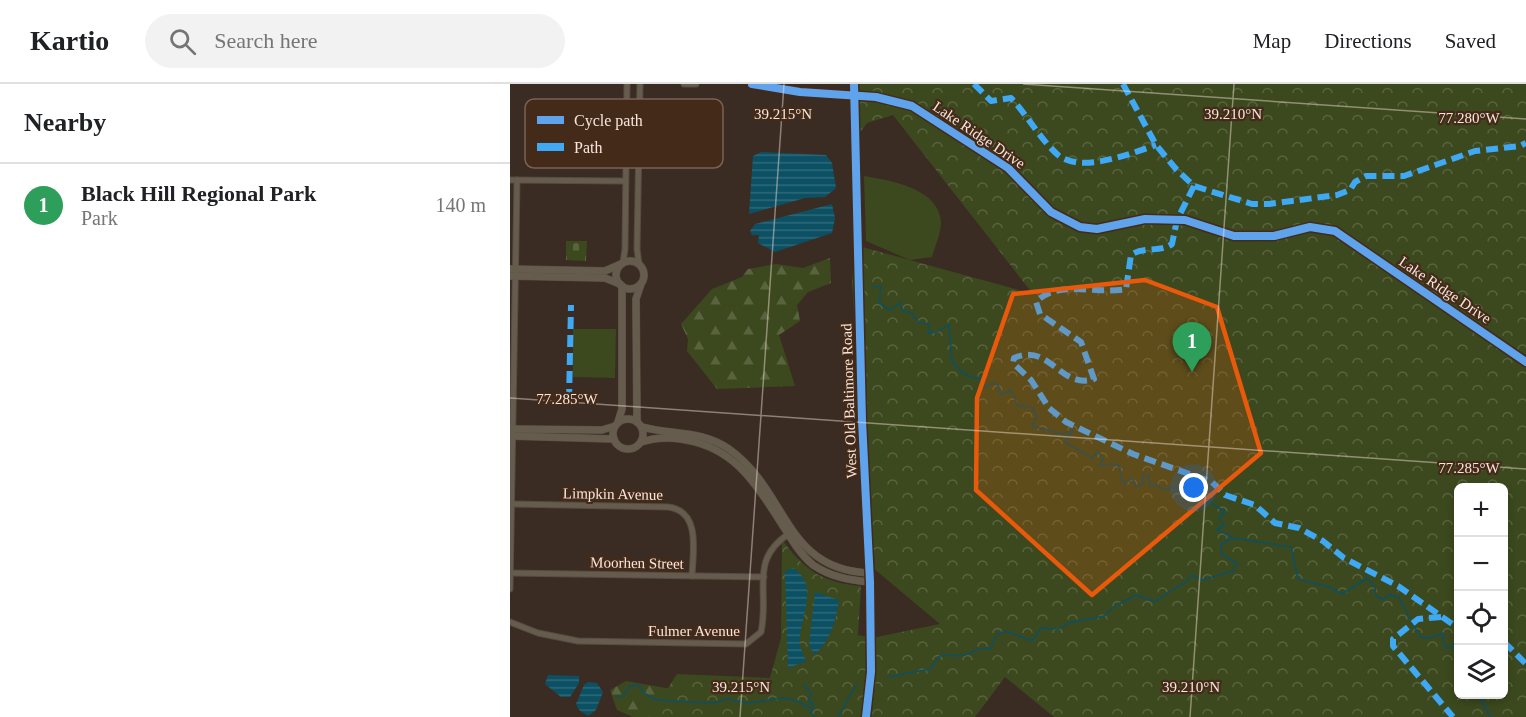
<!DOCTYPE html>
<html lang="en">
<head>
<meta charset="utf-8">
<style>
  :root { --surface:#fff; --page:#f2f2f2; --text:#202124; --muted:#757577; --line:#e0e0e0; --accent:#645c5a }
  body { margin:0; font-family:"Times New Roman",serif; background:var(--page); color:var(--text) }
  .controls { position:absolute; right:18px; bottom:18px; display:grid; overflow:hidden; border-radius:9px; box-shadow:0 3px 9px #0003 }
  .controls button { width:54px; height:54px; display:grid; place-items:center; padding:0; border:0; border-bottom:2px solid var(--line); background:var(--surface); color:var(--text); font:30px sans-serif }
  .you { position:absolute; left:684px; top:404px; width:21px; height:21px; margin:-15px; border:4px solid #fff; border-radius:50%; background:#1a73e8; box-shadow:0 0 0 9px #1a73e833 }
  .badge { display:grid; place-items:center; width:39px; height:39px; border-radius:50%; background:var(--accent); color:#fff; font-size:20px; font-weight:700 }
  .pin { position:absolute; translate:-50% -50px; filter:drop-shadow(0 2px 3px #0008) }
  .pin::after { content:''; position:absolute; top:32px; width:21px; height:18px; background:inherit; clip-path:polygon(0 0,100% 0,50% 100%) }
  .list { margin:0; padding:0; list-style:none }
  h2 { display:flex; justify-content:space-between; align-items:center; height:78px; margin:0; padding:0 24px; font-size:26px }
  h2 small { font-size:20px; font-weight:400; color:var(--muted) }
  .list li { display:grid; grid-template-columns:39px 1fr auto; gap:18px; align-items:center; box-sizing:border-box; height:84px; padding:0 24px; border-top:2px solid var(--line) }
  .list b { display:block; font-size:22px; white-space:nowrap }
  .list p { margin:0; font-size:20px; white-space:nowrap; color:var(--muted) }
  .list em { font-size:20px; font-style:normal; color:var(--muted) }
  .icon { flex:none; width:33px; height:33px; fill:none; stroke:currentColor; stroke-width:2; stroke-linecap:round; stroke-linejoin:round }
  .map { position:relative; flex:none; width:1016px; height:633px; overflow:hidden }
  header { display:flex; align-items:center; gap:36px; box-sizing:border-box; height:84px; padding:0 30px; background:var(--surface); border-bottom:2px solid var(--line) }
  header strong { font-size:28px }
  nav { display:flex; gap:33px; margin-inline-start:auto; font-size:21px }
  .search { width:420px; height:54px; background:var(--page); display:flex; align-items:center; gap:15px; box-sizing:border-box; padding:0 21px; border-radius:33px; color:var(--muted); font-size:22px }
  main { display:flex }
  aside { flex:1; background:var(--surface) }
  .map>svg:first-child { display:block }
  .grass { fill:#3c491e }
  .forest { fill:url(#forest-firs) }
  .cemetery { fill:url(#cemetery-stones) }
  .park { fill:url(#park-crowns); fill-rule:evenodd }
  .water { fill:url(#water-rules) }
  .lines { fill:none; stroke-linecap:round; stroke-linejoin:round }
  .stream { stroke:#0c5063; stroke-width:1.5 }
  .minor-casing { stroke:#574b42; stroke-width:7 }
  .tertiary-casing { stroke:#574b42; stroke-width:8 }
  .minor { stroke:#655c4d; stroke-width:5 }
  .tertiary { stroke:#655c4d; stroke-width:7 }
  .quiet { stroke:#3fa9f5; stroke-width:6; stroke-dasharray:12 6; stroke-linecap:butt }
  .cycleway-casing { stroke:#442a19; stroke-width:11 }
  .cycleway { stroke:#60a3ed; stroke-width:8 }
  .marked { fill:#e8590c; fill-opacity:0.2; stroke:#e8590c; stroke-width:4.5; stroke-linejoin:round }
  .ticks { fill:none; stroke:#f8e6dc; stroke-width:1.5; stroke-opacity:0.45 }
  .labels { text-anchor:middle; stroke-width:4.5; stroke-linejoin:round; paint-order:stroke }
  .street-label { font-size:15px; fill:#f8e6dc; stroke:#442a19 }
  .key { fill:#442a19; stroke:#7a6254; stroke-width:1.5 }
  .key-label { font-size:16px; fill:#f8e6dc }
  .ticks-label { font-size:15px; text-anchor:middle; fill:#f8e6dc; stroke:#442a19; stroke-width:4.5; stroke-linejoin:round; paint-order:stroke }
</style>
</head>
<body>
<header>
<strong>Kartio</strong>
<div class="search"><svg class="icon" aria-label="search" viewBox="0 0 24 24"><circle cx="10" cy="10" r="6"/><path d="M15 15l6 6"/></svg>Search here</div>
<nav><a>Map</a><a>Directions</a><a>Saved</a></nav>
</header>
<main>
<aside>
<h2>Nearby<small></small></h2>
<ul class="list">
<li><span class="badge" style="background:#2e9e5b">1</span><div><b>Black Hill Regional Park</b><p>Park</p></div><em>140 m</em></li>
</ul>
</aside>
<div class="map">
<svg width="1016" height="633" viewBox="0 0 1016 633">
  <defs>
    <pattern id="forest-firs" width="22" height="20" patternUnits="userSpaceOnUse" patternTransform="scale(1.5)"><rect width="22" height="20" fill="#3c491e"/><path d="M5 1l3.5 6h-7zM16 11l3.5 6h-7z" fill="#59633e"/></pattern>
    <pattern id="cemetery-stones" width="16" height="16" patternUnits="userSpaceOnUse" patternTransform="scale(1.5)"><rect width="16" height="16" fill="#3c491e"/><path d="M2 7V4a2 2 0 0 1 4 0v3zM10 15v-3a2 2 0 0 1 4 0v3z" fill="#59633e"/></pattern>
    <pattern id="park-crowns" width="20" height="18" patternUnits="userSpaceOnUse" patternTransform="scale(1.5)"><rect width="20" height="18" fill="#3c491e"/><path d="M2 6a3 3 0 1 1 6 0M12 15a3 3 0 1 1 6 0" fill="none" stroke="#59633e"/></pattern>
    <pattern id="water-rules" width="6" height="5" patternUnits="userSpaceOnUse" patternTransform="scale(1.5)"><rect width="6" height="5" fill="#0c5063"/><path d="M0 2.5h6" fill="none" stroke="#306979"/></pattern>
  </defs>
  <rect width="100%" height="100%" fill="#3a2c23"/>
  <g class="grass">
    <path d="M354,92C378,96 423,103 430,132C434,144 425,161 422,173L400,176L356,157Z"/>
    <polygon points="63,245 106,245 105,294 63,293"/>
  </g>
  <g class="forest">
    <polygon points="320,174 321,199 298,208 287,221 290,237 269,251 285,302 207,305 177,267 178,255 171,240 202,205 232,193 238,185 266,180 293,184"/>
    <polygon points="116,597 321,633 123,633 107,626 100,606"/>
  </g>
  <polygon class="cemetery" points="56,157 77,157 76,177 56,176"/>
  <path class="park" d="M347,0H1016V633H544L495,593L465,633H139L167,590L260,594L271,554L272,456C296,487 311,498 351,502L348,551L362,554L430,540L362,483L342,200L345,161L523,210L383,31L357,39L346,54ZM948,404H994V610H948Z"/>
  <g class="water">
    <polygon points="251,68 316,71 322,79 326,104 315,113 295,114 239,130 243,72"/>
    <polygon points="322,120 325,134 322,149 265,168 248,159 249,151 242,151 240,147 245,140"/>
    <path d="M283,484C311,502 289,534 290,559C290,565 294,571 296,577L278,584L275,487Z"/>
    <path d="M305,508L329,516C326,536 320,558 304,571L299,560Z"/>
    <polygon points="38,591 69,592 69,599 60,613 51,613 35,600"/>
    <polygon points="78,598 87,599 93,608 86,626 78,632 69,626 66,620 74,601"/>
  </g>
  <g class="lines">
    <g class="stream">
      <path d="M362,202L371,203L369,219L380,226L390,219L393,227L402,229L409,239L419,240L418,249L427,248L439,240L442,278C450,286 457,295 469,294L473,304L483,299L488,301L490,311L501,306L508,322L522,323L527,333L522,342L552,350L563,347L555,358L582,374L588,367L593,375L589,381L605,380L610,383L611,396L615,400L622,394L626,402L633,400V391L639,392L640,402L646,401L655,406L664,403L679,416L685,410L716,428L709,432L714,442L706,445L724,454L781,463L788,495L819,503L832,510L857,494L865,504L866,512L874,516L879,510L889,514L910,553L919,554L933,549L934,562L941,564L948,555"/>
      <path d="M378,593L420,585L430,572C438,570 448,573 455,571C466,567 468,563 480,565L487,550L496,547L522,557L531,544L549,545L558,539L594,532L605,522L626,511L646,518C656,506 675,503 681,491L693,496L723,487L727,479L711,470V460L723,454"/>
      <polyline points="294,600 301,610 298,617 304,620 301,629 305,633"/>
      <polyline points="967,610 981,633"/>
      <polyline points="107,612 113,612 120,602 129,601 134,609 144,615 160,617 204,619 216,615 237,619 273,614 285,616 302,625"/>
      <polyline points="328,633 346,601"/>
    </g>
    <defs>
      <g id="minor">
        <polyline points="174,0 186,0"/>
        <polyline points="242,0 290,8 366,13 402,22 498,84 541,128 570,143 587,145 635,135 675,136 724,152 764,152 800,143 825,147 1016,278"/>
        <polyline points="0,96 115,97"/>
        <polyline points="113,179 115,165 117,0"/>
        <polyline points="129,180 127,165 130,0"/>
        <path d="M1,420L158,423C191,427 183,467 182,492"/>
        <polyline points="0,489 254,493"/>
        <polyline points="0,505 7,96"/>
        <path d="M0,538L28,549L68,557L236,560L251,548C260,506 238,476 280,449"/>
      </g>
      <g id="tertiary">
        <polyline points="344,0 352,336 360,498 361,588 356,633"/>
        <circle cx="120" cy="191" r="14"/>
        <polyline points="0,185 95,187 111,180"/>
        <polyline points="0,192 95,194 110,200"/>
        <circle cx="118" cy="350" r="15"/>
        <polyline points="108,338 112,325 112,202"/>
        <polyline points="127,338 126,215 131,200"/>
        <path d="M132,343C162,351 192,346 219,365C279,408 273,485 359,489"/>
        <polyline points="0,345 92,346 105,342"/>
        <polyline points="0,352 104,355"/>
        <path d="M131,358C149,352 167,353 185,358C231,370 251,408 275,445C283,458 291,471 303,481C321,493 339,496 360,498"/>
      </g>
    </defs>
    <use href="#minor" class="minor-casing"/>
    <use href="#tertiary" class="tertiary-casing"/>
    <use href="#minor" class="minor"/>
    <use href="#tertiary" class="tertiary"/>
    <g class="quiet">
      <path d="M464,0L481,17L501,14C517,31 531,56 548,71C571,90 622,69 646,61"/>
      <polyline points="613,0 646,61 666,85 684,102 742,120 759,120 827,111 840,106 845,98 856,92 894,92 965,67 1010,62 1016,59"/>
      <path d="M684,102L667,136L662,160C650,169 633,162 621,171L616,205C589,211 547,195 526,218L530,230L571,258L584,295C550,306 540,258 504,274L503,279L521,296L539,324L556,338L623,370L702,398L715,411L745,421L765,439L789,444L813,457L834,474L888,502L948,544"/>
      <polyline points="59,317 61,221"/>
      <polyline points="931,533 908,535 883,555 883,562 943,633"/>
      <polyline points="994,558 1016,580"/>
    </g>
    <defs>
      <g id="cycleway">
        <polyline points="242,0 290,8 366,13 402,22 498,84 541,128 570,143 587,145 635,135 675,136 724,152 764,152 800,143 825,147 1016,278"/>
        <polyline points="344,0 352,336 360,498 361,588 356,633"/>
      </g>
    </defs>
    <use href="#cycleway" class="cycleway-casing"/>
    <use href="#cycleway" class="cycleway"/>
  </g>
  <path class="marked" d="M635,196L707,223L751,369L582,511L466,406L467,314L503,210Z"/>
  <path class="ticks" d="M513,0L1016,35M0,314L1016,385M230,633L274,0M680,633L724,0"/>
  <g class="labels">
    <g class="street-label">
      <text transform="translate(469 51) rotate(34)" y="5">Lake Ridge Drive</text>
      <text transform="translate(935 206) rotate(34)" y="5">Lake Ridge Drive</text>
      <text transform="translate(339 317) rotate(-92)" y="5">West Old Baltimore Road</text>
      <text transform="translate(103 410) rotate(1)" y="5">Limpkin Avenue</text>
      <text transform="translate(127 479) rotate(1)" y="5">Moorhen Street</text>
      <text x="184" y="552">Fulmer Avenue</text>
    </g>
  </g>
  <rect x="15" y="15" width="198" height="69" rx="9" class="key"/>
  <rect x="27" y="32" width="27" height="8" fill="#60a3ed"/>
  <rect x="27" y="59" width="27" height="8" fill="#3fa9f5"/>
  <g class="key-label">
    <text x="64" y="42">Cycle path</text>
    <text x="64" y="69">Path</text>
  </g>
  <g class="ticks-label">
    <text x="273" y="35">39.215°N</text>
    <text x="723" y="35">39.210°N</text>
    <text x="959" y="39">77.280°W</text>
    <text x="57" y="320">77.285°W</text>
    <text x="959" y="389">77.285°W</text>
    <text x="231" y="608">39.215°N</text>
    <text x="681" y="608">39.210°N</text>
  </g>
</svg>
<div class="controls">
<button>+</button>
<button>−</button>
<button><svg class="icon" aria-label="locate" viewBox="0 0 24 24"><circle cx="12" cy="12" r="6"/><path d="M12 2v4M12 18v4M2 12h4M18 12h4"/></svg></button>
<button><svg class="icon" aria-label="layers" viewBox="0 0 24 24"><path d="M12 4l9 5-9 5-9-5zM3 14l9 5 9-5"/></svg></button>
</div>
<div class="you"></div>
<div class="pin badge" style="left:682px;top:288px;background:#2e9e5b">1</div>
</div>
</main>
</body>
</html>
